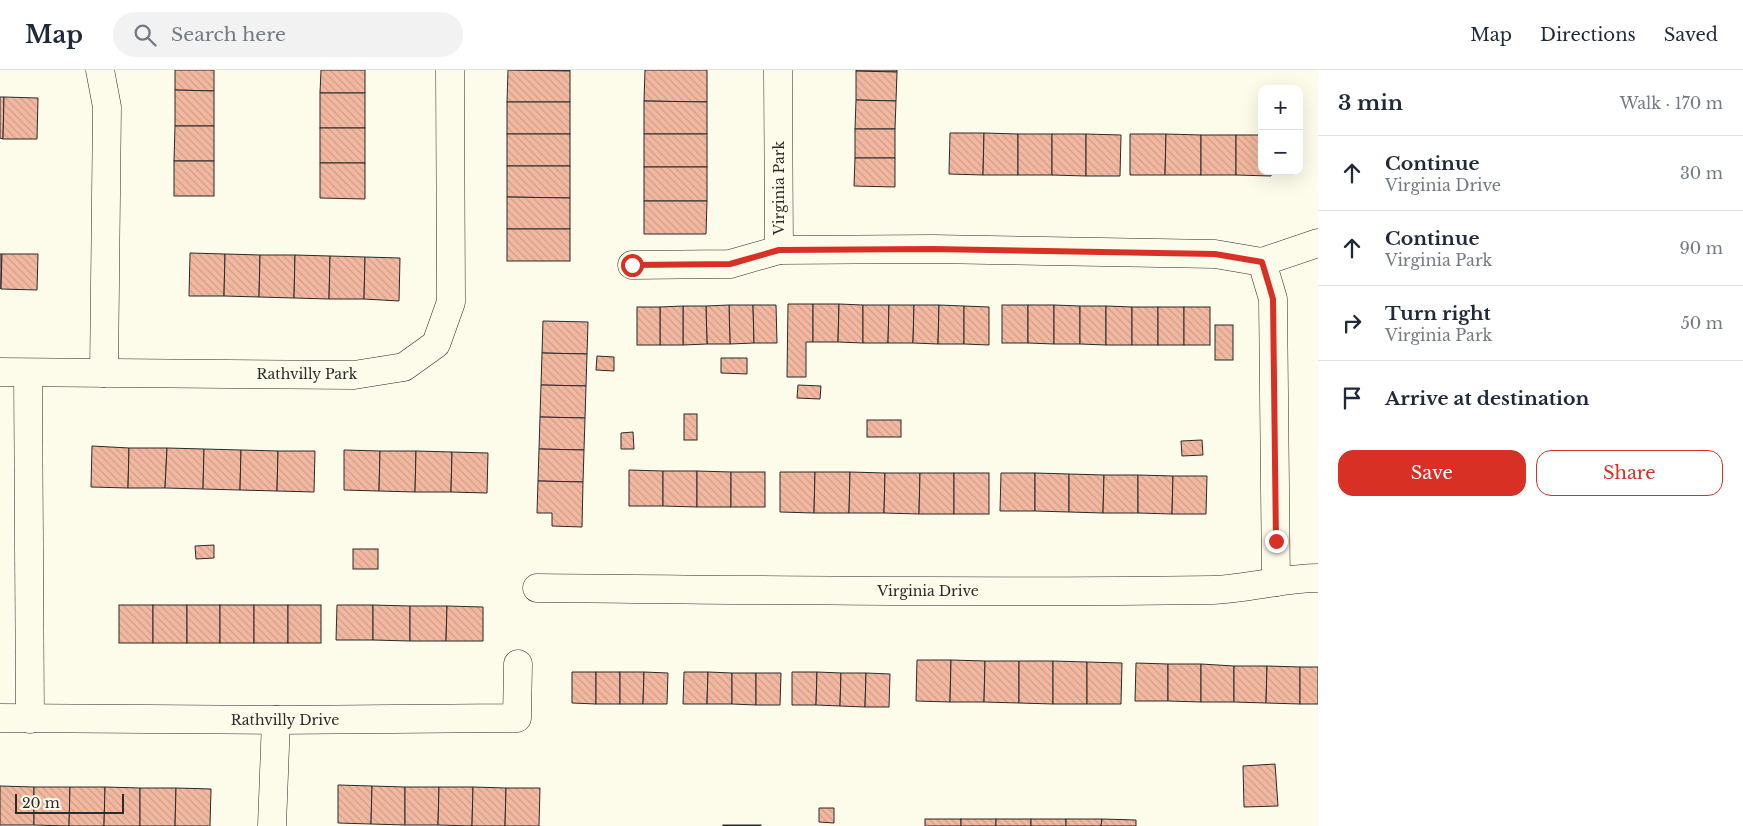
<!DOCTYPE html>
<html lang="en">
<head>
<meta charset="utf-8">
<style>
  :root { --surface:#fff; --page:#f2f2f3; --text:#1f2937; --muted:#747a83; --line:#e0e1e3; --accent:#d93025 }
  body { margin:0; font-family:"Libre Baskerville",serif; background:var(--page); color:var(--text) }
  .controls { position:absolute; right:15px; top:15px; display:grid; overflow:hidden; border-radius:10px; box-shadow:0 5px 20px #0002 }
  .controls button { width:45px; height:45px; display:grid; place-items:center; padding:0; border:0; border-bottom:1px solid var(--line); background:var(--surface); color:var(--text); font:25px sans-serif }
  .scale { position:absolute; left:15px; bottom:12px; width:109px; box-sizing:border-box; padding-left:5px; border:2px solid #2b2b2b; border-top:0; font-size:14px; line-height:18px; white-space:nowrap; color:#2b2b2b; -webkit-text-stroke:4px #fdfbea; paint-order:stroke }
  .stop { position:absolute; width:15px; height:15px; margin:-11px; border:4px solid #d93025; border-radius:50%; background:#fff }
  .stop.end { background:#d93025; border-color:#fff; box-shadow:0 1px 5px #0008 }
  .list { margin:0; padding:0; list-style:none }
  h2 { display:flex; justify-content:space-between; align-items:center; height:65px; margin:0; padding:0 20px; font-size:21px }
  h2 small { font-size:16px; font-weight:400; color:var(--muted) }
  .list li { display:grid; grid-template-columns:32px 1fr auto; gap:15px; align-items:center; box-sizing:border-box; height:75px; padding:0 20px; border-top:1px solid var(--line) }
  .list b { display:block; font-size:19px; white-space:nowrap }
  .list p { margin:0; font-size:16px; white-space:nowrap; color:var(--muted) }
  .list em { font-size:16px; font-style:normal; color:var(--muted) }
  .actions { display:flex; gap:10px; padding:15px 20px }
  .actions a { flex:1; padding:11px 0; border:1px solid var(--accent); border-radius:15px; text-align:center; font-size:18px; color:var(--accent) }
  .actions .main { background:var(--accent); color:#fff }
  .icon { flex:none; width:28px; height:28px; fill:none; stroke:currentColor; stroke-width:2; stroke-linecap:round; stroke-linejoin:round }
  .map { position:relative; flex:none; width:1318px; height:756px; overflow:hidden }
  header { display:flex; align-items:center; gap:30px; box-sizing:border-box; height:70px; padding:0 25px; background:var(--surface); border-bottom:1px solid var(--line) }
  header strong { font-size:24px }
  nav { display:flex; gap:28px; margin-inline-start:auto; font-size:18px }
  .search { width:350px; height:45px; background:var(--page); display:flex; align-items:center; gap:12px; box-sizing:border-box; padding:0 18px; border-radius:28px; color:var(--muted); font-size:19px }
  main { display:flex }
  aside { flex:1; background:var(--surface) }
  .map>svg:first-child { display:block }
  .building { fill:url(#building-back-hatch); stroke:#2b2b2b }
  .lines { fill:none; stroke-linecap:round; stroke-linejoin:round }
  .minor-casing { stroke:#2b2b2b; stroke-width:29 }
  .minor { stroke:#fdfbea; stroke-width:28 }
  .route { stroke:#d93025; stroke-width:6 }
  .labels { text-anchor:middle; stroke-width:4; stroke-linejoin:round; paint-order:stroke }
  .street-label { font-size:14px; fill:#2b2b2b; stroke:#fdfbea }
</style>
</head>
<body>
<header>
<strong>Map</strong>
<div class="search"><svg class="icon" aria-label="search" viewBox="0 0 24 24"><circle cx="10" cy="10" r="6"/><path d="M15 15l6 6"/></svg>Search here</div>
<nav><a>Map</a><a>Directions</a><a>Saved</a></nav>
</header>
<main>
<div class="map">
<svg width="1318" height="756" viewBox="0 0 1318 756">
  <defs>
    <pattern id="building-back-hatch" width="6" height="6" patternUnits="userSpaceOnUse" patternTransform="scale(1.25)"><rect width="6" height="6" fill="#f2b8a0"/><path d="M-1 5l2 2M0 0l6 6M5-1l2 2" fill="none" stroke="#d09e8a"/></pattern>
  </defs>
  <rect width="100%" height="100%" fill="#fdfbea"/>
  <g class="building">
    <polygon points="175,0 214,0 214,21 175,20"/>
    <polygon points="321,0 365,0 365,23 320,23"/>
    <polygon points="508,0 570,0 570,1"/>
    <polygon points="508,0 570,1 570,32 507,32"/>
    <polygon points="645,0 707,0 707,32 644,31"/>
    <polygon points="856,0 897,0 897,2 856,1"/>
    <polygon points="856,1 897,2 896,31 856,30"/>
    <polygon points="175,20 214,21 214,56 175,56"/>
    <rect x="320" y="23" width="45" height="35"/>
    <polygon points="0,27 4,27 3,69 0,68"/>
    <polygon points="4,27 38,28 37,69 3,69"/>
    <polygon points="856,30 896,31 895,59 855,59"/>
    <polygon points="644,31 707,32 707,64 644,64"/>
    <rect x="507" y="32" width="63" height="32"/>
    <polygon points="175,56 214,56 214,91 174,91"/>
    <rect x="320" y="58" width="45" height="35"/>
    <rect x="855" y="59" width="40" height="29"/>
    <polygon points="950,63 984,63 983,105 949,104"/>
    <polygon points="984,63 1018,64 1018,105 983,105"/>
    <rect x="507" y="64" width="63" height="32"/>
    <rect x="644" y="64" width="63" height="33"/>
    <rect x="1018" y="64" width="34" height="41"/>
    <polygon points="1052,64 1086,64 1086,106 1052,105"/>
    <polygon points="1086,64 1121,65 1120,106 1086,106"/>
    <polygon points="1130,64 1166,64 1165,105 1130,105"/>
    <polygon points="1166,64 1201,65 1201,105 1165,105"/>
    <rect x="1201" y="65" width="35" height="40"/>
    <polygon points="1236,65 1262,65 1262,101 1271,101 1271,106 1236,105"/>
    <polygon points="855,88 895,88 895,117 854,116"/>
    <rect x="174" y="91" width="40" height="35"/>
    <polygon points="320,93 365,93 365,129 320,128"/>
    <polygon points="507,96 570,96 570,128 507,127"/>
    <rect x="644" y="97" width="63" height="34"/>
    <polygon points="507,127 570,128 570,159 507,159"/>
    <polygon points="644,131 707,131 706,164 644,164"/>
    <rect x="507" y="159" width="63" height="32"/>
    <polygon points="190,183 225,184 224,226 189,226"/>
    <polygon points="0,184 2,184 1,219 0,218"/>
    <polygon points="2,184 38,184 37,220 1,219"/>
    <polygon points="225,184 260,185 259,227 224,226"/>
    <polygon points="260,185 295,185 294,228 259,227"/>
    <polygon points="295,185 330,186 329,229 294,228"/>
    <polygon points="330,186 365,187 364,229 329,229"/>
    <polygon points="365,187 400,188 399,231 364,229"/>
    <polygon points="788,234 813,234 813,272 806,272 806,307 787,307"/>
    <polygon points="813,234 839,234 838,272 813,272"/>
    <polygon points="839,234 863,235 863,273 838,272"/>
    <polygon points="729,235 753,235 754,273 730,274"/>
    <polygon points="729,235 730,274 707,274 706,236"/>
    <polygon points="753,235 776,235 777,273 754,273"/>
    <polygon points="863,235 889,235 888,273 863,273"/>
    <polygon points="889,235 914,235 913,273 888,273"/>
    <polygon points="914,235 939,235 938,274 913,273"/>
    <polygon points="939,235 964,236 964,274 938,274"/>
    <rect x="1002" y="235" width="26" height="38"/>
    <polygon points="1028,235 1054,235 1054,274 1028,273"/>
    <polygon points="1054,235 1080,236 1080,274 1054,274"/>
    <polygon points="683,236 706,236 707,274 683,275"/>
    <polygon points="683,236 683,275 660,275 660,237"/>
    <polygon points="964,236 989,237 989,275 964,274"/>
    <polygon points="1080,236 1106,236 1106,275 1080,274"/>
    <polygon points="1106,236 1132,237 1132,275 1106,275"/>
    <rect x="637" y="237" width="23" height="38"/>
    <rect x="1132" y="237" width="26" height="38"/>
    <rect x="1158" y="237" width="26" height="38"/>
    <rect x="1184" y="237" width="26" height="38"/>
    <polygon points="543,251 588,252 587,284 542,283"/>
    <rect x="1215" y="255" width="18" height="35"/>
    <polygon points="542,283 587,284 586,316 541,315"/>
    <polygon points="597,286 614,287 614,301 596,300"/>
    <polygon points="721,288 747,288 747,304 721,303"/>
    <polygon points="541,315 586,316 585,348 540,347"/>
    <polygon points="798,315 821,316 820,329 797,328"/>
    <rect x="684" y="344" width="13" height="26"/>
    <polygon points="540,347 585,348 584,380 539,379"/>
    <rect x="867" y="350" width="34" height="17"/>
    <polygon points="633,362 634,379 621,379 621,363"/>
    <polygon points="1202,370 1203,385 1182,386 1181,371"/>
    <polygon points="92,376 129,378 128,418 91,417"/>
    <polygon points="129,378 167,378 165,418 128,418"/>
    <polygon points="167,378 204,379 203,419 165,418"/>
    <polygon points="204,379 241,380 240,420 203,419"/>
    <polygon points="539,379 584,380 583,412 538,411"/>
    <polygon points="241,380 278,381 277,421 240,420"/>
    <polygon points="344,380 380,381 379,421 344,420"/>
    <polygon points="278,381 315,381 314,422 277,421"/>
    <polygon points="380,381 416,381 415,422 379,421"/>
    <polygon points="416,381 452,382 451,422 415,422"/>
    <polygon points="452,382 488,383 487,423 451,422"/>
    <polygon points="629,400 663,401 663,436 629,436"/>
    <polygon points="663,401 697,401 697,437 663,436"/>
    <polygon points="697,401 731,402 731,437 697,437"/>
    <rect x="731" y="402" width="34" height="35"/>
    <polygon points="780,402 815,402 814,443 780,442"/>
    <polygon points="815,402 850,402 849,443 814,443"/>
    <polygon points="850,402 885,403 884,443 849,443"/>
    <polygon points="885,403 920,403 919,444 884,443"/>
    <polygon points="920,403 954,403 954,444 919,444"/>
    <rect x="954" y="403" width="35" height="41"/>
    <polygon points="1001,403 1035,403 1035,441 1000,441"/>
    <polygon points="1035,403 1069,404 1069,442 1035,441"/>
    <polygon points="1069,404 1104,405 1103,443 1069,442"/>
    <polygon points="1104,405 1138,405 1138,443 1103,443"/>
    <polygon points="1138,405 1173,406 1172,444 1138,443"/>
    <polygon points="1173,406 1207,406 1206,444 1172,444"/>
    <polygon points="538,411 583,412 582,457 552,456 552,443 537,443"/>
    <polygon points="214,475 214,488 196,489 195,476"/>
    <rect x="353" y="479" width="25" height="20"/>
    <rect x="119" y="535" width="34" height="38"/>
    <rect x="153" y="535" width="34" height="38"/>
    <rect x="187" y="535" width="33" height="38"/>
    <rect x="220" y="535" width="34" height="38"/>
    <rect x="254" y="535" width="34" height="38"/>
    <rect x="288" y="535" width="33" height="38"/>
    <polygon points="337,535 373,535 373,570 336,570"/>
    <polygon points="373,535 410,536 410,571 373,570"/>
    <polygon points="410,536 447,536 446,571 410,571"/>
    <polygon points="447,536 483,537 483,571 446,571"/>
    <polygon points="917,590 951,590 950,632 916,631"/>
    <polygon points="951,590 985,591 984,632 950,632"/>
    <polygon points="985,591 1019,591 1019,633 984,632"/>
    <polygon points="1019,591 1053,591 1053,634 1019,633"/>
    <polygon points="1053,591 1087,592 1087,634 1053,634"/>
    <polygon points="1087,592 1122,593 1121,634 1087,634"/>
    <polygon points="1136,593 1168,594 1168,631 1135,631"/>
    <polygon points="1168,594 1201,594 1201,632 1168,631"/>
    <polygon points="1201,594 1234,596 1234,632 1201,632"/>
    <polygon points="1234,596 1267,596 1266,633 1234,632"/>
    <polygon points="1267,596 1300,597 1300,634 1266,633"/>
    <rect x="1300" y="597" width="18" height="37"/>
    <polygon points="572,602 596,602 596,634 572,633"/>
    <rect x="596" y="602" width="24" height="32"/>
    <polygon points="620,602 644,602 643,634 620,634"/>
    <polygon points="644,602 668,603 667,634 643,634"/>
    <polygon points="684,602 708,602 707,634 683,634"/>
    <polygon points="708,602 732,603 732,634 707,634"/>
    <polygon points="792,602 817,602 816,635 792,635"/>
    <polygon points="817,602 841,603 840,636 816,635"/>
    <polygon points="732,603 756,603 756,635 732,634"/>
    <polygon points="756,603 781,603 780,635 756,635"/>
    <polygon points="841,603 866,603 865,637 840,636"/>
    <polygon points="866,603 890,604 889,637 865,637"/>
    <polygon points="1275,694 1278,736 1244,737 1243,696"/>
    <polygon points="338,715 372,716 371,754 338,753"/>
    <polygon points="0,716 34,717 34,755 0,755"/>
    <polygon points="372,716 405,717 405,755 371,754"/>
    <polygon points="34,717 70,717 69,756 34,755"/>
    <polygon points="70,717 105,717 104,756 69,756"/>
    <polygon points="105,717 140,718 140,756 104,756"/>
    <polygon points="405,717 439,717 438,755 405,755"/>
    <polygon points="439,717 473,717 472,756 438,755"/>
    <polygon points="473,717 506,718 505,756 472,756"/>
    <polygon points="140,718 176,718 175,756 140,756"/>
    <polygon points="176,718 211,719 210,756 175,756"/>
    <polygon points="506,718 540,718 539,756 505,756"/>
    <polygon points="819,738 834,738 834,753 819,752"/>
    <rect x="925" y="749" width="36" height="7"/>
    <rect x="961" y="749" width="35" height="7"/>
    <rect x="996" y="749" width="35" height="7"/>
    <rect x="1031" y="749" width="35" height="7"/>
    <polygon points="1066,749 1102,749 1101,756 1066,756"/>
    <polygon points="1102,749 1136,750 1136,756 1101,756"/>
    <rect x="723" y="755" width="38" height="1"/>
  </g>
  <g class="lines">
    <defs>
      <g id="minor">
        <polyline points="100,0 107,37 104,303"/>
        <polyline points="778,0 779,180"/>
        <polyline points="1262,192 1318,173"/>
        <polyline points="632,195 730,194 779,180 932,179 1215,184 1262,192 1273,229 1276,512"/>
        <polyline points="0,302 354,305 404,297 436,274 451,232 450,0"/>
        <polyline points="28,303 30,649"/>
        <path d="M537,518C762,520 987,523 1213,520C1248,519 1283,508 1318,508"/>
        <polyline points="0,648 276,650 517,648 518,594"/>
        <polyline points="272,756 276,650"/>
      </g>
    </defs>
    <use href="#minor" class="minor-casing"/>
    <use href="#minor" class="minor"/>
  </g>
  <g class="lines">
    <polyline class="route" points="632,195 730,194 779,180 932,179 1215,184 1262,192 1273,229 1276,471"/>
  </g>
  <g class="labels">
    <g class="street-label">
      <text transform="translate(779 118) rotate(-90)" y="5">Virginia Park</text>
      <text x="307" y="309">Rathvilly Park</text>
      <text x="928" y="526">Virginia Drive</text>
      <text x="285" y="655">Rathvilly Drive</text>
    </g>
  </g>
</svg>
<div class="controls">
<button>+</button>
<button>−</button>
</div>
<div class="scale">20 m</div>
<div class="stop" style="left:632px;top:195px"></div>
<div class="stop end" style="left:1276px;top:471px"></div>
</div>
<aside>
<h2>3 min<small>Walk · 170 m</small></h2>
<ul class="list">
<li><svg class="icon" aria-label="ahead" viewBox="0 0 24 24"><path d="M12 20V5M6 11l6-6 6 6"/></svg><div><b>Continue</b><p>Virginia Drive</p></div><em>30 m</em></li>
<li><svg class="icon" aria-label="ahead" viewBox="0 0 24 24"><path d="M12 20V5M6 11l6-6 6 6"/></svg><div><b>Continue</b><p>Virginia Park</p></div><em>90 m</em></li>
<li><svg class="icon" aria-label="right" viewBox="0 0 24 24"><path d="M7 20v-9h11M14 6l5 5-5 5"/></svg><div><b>Turn right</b><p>Virginia Park</p></div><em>50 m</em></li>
<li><svg class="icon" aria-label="arrive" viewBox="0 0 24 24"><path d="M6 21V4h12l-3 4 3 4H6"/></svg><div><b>Arrive at destination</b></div></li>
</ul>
<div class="actions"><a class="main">Save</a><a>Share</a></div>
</aside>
</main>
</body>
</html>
